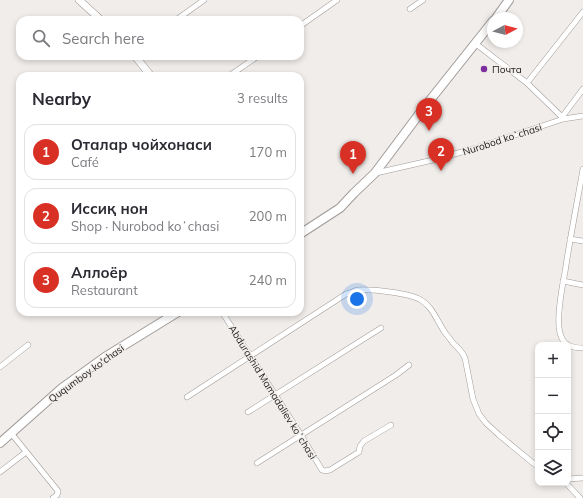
<!DOCTYPE html>
<html lang="en">
<head>
<meta charset="utf-8">
<style>
  :root { --surface:#fff; --page:#f7f7f7; --text:#2b2b33; --muted:#7c7c81; --line:#e1e1e2; --accent:#d93025 }
  body { margin:0; font-family:Mulish,sans-serif; background:var(--page); color:var(--text) }
  .controls { position:absolute; right:12px; bottom:12px; display:grid; overflow:hidden; border-radius:8px; box-shadow:0 2px 6px #0003 }
  .controls button { width:36px; height:36px; display:grid; place-items:center; padding:0; border:0; border-bottom:1px solid var(--line); background:var(--surface); color:var(--text); font:20px sans-serif }
  .compass { position:absolute; left:487px; top:12px; width:36px; height:36px; border-radius:50%; background:var(--surface); box-shadow:0 2px 6px #0003; rotate:83deg }
  .you { position:absolute; left:357px; top:299px; width:14px; height:14px; margin:-10px; border:3px solid #fff; border-radius:50%; background:#1a73e8; box-shadow:0 0 0 6px #1a73e833 }
  .badge { display:grid; place-items:center; width:26px; height:26px; border-radius:50%; background:var(--accent); color:#fff; font-size:13px; font-weight:700 }
  .pin { position:absolute; translate:-50% -33px; filter:drop-shadow(0 1px 2px #0008) }
  .pin::after { content:''; position:absolute; top:21px; width:14px; height:12px; background:inherit; clip-path:polygon(0 0,100% 0,50% 100%) }
  .list { margin:0; padding:0; list-style:none }
  h2 { display:flex; justify-content:space-between; align-items:center; height:52px; margin:0; padding:0 16px; font-size:17px }
  h2 small { font-size:13px; font-weight:400; color:var(--muted) }
  .list li { display:grid; grid-template-columns:26px 1fr auto; gap:12px; align-items:center; box-sizing:border-box; height:56px; margin:0 8px 8px; padding:0 8px; border:1px solid var(--line); border-radius:12px }
  .list b { display:block; font-size:15px; white-space:nowrap }
  .list p { margin:0; font-size:13px; white-space:nowrap; color:var(--muted) }
  .list em { font-size:13px; font-style:normal; color:var(--muted) }
  .icon { flex:none; width:22px; height:22px; fill:none; stroke:currentColor; stroke-width:2; stroke-linecap:round; stroke-linejoin:round }
  .map { position:relative; flex:none; width:583px; height:498px; overflow:hidden }
  .search { position:absolute; background:var(--surface); box-shadow:0 2px 6px #0003; left:16px; top:16px; width:288px; height:44px; display:flex; align-items:center; gap:10px; box-sizing:border-box; padding:0 14px; border-radius:12px; color:var(--muted); font-size:15px }
  .panel { position:absolute; background:var(--surface); box-shadow:0 2px 6px #0003; left:16px; top:72px; width:288px; height:244px; border-radius:12px }
  .map>svg:first-child { display:block }
  .lines { fill:none; stroke-linecap:round; stroke-linejoin:round }
  .street-casing { stroke:#a09b99; stroke-width:6 }
  .secondary-casing { stroke:#a09b99; stroke-width:8 }
  .primary-casing { stroke:#a09b99; stroke-width:10 }
  .street { stroke:#fff; stroke-width:5 }
  .secondary { stroke:#fff; stroke-width:7 }
  .primary { stroke:#fff; stroke-width:8 }
  .poi-dot { fill:#7c2d9e; stroke:#f1edea; stroke-width:1.5 }
  .labels { text-anchor:middle; stroke-width:3; stroke-linejoin:round; paint-order:stroke }
  .poi-label { font-size:10px; fill:#1d1b1a; stroke:#f1edea; text-anchor:start }
  .street-label { font-size:10px; fill:#1d1b1a; stroke:#f1edea }
</style>
</head>
<body>
<div class="map">
<svg width="583" height="498" viewBox="0 0 583 498">
  <rect width="100%" height="100%" fill="#f1edea"/>
  <g class="lines">
    <defs>
      <g id="street">
        <polyline points="410,9 423,0"/>
        <polyline points="176,20 204,0"/>
        <polyline points="300,26 337,0"/>
        <polyline points="476,44 527,83 562,117 563,119"/>
        <polyline points="229,76 258,56"/>
        <polyline points="527,83 583,12"/>
        <polyline points="562,117 583,89"/>
        <path d="M583,169C577,203 570,238 565,272C562,287 555,322 561,336C564,346 573,348 583,348"/>
        <polyline points="376,173 433,160 476,148 563,119 583,116"/>
        <polyline points="570,239 583,241"/>
        <polyline points="563,281 583,285"/>
        <polyline points="222,312 301,435 322,470 325,471 330,470 359,452 360,446 364,441 391,425"/>
        <polyline points="0,367 28,345"/>
        <path d="M187,397L346,294C350,293 354,291 358,290C371,289 410,293 421,300C433,307 438,323 446,334C449,337 451,341 454,344C459,349 462,351 465,358L473,399L479,414L486,423L499,435L533,463L538,466"/>
        <polyline points="248,412 381,328"/>
        <polyline points="11,433 58,491 57,495 53,498"/>
        <polyline points="257,463 396,375 409,365"/>
        <polyline points="0,472 26,452"/>
        <polyline points="568,479 583,478"/>
        <polyline points="566,483 580,498"/>
      </g>
      <g id="secondary">
        <polyline points="79,0 101,20"/>
        <polyline points="135,56 151,76"/>
      </g>
      <g id="primary">
        <polyline points="496,18 509,0"/>
        <polyline points="300,234 340,208 354,193 375,173 423,109 493,21"/>
        <polyline points="0,443 62,388 105,357 178,312"/>
      </g>
    </defs>
    <use href="#street" class="street-casing"/>
    <use href="#secondary" class="secondary-casing"/>
    <use href="#primary" class="primary-casing"/>
    <use href="#street" class="street"/>
    <use href="#secondary" class="secondary"/>
    <use href="#primary" class="primary"/>
  </g>
  <circle class="poi-dot" cx="484" cy="69" r="4"/>
  <g class="labels">
    <g class="poi-label">
      <text x="492" y="73">Почта</text>
    </g>
    <g class="street-label">
      <text transform="translate(502 139) rotate(-18)" y="4">Nurobod koʻchasi</text>
      <text transform="translate(86 373) rotate(-36)" y="4">Ququmboy ko'chasi</text>
      <text transform="translate(273 392) rotate(58)" y="4">Abdurashid Mamadaliev koʻchasi</text>
    </g>
  </g>
</svg>
<div class="controls">
<button>+</button>
<button>−</button>
<button><svg class="icon" aria-label="locate" viewBox="0 0 24 24"><circle cx="12" cy="12" r="6"/><path d="M12 2v4M12 18v4M2 12h4M18 12h4"/></svg></button>
<button><svg class="icon" aria-label="layers" viewBox="0 0 24 24"><path d="M12 4l9 5-9 5-9-5zM3 14l9 5 9-5"/></svg></button>
</div>
<svg class="compass" viewBox="-18 -18 36 36"><path d="M0-13l5 13h-10z" fill="#e53935"/><path d="M0 13l5-13h-10z" fill="#7c7c81"/></svg>
<div class="you"></div>
<div class="pin badge" style="left:353px;top:174px">1</div>
<div class="pin badge" style="left:441px;top:171px">2</div>
<div class="pin badge" style="left:429px;top:131px">3</div>
<div class="search"><svg class="icon" aria-label="search" viewBox="0 0 24 24"><circle cx="10" cy="10" r="6"/><path d="M15 15l6 6"/></svg>Search here</div>
<section class="panel">
<h2>Nearby<small>3 results</small></h2>
<ul class="list">
<li><span class="badge">1</span><div><b>Оталар чойхонаси</b><p>Café</p></div><em>170 m</em></li>
<li><span class="badge">2</span><div><b>Иссиқ нон</b><p>Shop · Nurobod koʻchasi</p></div><em>200 m</em></li>
<li><span class="badge">3</span><div><b>Аллоёр</b><p>Restaurant</p></div><em>240 m</em></li>
</ul>
</section>
</div>
</body>
</html>
